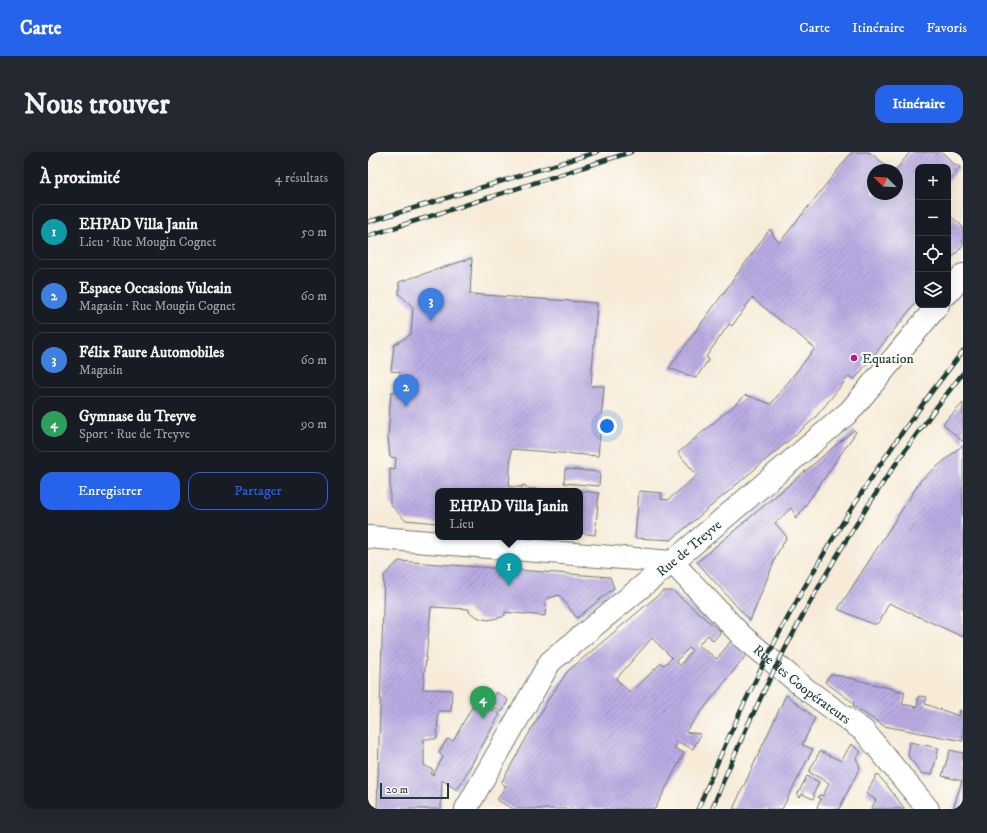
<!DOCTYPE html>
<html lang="fr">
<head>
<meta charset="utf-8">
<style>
  :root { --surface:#171b24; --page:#242831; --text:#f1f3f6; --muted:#9ea1a6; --line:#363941; --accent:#2563eb }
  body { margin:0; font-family:"IM FELL DW Pica",serif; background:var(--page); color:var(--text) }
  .controls { position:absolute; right:12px; top:12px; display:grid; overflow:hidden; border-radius:8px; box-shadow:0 4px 16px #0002 }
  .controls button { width:36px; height:36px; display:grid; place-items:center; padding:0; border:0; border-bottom:1px solid var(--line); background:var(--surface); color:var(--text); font:20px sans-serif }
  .compass { position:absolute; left:499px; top:12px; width:36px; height:36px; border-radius:50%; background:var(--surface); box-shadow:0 4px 16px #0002; rotate:294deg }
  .scale { position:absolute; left:12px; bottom:10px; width:69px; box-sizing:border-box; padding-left:4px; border:2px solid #1f3d34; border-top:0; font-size:11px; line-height:14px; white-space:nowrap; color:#1f3d34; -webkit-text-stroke:3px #fdfcf7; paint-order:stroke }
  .you { position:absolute; left:239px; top:274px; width:14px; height:14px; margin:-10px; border:3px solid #fff; border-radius:50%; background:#1a73e8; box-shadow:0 0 0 6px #1a73e833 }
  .badge { display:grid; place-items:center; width:26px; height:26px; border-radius:50%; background:var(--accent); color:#fff; font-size:13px; font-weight:700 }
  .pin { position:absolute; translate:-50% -33px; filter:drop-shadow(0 1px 2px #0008) }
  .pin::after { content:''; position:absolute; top:21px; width:14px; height:12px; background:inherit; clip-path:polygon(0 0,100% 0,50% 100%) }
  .popup { position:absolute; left:67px; top:336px; width:148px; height:52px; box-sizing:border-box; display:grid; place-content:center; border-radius:8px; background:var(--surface); filter:drop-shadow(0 1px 3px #0005); font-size:13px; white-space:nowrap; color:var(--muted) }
  .popup b { font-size:15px; color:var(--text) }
  .popup::after { content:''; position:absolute; left:50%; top:100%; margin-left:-8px; border:8px solid transparent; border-top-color:var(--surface) }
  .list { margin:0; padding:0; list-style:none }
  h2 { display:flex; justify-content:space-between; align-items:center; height:52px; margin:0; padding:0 16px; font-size:17px }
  h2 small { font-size:13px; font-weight:400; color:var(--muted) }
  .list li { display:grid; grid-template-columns:26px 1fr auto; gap:12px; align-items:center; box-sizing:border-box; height:56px; margin:0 8px 8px; padding:0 8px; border:1px solid var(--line); border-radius:12px }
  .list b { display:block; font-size:15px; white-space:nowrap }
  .list p { margin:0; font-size:13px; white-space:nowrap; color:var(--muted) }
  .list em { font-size:13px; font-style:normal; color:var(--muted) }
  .actions { display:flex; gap:8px; padding:12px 16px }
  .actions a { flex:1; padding:9px 0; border:1px solid var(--accent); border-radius:12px; text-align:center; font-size:14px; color:var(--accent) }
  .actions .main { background:var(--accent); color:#fff }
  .icon { flex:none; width:22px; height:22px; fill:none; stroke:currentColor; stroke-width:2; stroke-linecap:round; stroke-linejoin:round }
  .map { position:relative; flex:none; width:595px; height:657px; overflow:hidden; border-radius:12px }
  header { display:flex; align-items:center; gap:24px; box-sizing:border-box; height:56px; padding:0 20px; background:var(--accent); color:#fff }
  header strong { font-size:19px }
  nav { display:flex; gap:22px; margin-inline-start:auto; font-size:14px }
  .intro { display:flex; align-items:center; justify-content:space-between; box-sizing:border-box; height:96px; padding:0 24px }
  h1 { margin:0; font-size:28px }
  .button { padding:10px 18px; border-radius:12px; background:var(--accent); color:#fff; font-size:14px; font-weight:700 }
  main { display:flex; gap:24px; padding:0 24px }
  aside { flex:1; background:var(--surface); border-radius:12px; box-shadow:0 4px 16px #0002 }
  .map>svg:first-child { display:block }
  .building { fill:url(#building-hatch); fill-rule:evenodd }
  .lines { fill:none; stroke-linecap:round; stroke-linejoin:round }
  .street-casing { stroke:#6b7a6d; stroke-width:24 }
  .street { stroke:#fff; stroke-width:22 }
  .rail-casing { stroke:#1f3d34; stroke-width:4.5 }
  .rail { stroke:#fdfcf7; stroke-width:3; stroke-dasharray:9; stroke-linecap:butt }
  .poi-dot { fill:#b5179e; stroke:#fdfcf7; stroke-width:1.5 }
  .labels { text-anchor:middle; stroke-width:4; stroke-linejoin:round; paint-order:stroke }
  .poi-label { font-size:14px; fill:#1f3d34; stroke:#fdfcf7; text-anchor:start }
  .street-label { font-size:14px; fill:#1f3d34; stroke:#fdfcf7 }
</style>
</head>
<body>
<header>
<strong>Carte</strong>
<nav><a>Carte</a><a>Itinéraire</a><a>Favoris</a></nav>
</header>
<div class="intro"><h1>Nous trouver</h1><a class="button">Itinéraire</a></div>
<main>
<aside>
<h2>À proximité<small>4 résultats</small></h2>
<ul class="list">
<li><span class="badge" style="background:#0f9aa8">1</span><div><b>EHPAD Villa Janin</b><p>Lieu · Rue Mougin Cognet</p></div><em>50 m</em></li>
<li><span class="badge" style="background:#3f7fe0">2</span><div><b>Espace Occasions Vulcain</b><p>Magasin · Rue Mougin Cognet</p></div><em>60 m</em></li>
<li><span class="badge" style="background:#3f7fe0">3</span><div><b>Félix Faure Automobiles</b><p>Magasin</p></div><em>60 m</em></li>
<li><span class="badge" style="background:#2e9e5b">4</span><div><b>Gymnase du Treyve</b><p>Sport · Rue de Treyve</p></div><em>90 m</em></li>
</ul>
<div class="actions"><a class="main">Enregistrer</a><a>Partager</a></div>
</aside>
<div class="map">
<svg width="595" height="657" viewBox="0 0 595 657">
  <defs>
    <pattern id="building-hatch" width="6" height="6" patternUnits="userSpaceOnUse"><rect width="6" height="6" fill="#baabe3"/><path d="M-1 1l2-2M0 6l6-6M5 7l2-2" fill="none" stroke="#978cb9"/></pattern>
  </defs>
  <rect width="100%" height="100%" fill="#fdfcf7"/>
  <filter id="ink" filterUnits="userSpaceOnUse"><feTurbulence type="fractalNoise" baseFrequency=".025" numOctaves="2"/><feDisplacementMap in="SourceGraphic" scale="8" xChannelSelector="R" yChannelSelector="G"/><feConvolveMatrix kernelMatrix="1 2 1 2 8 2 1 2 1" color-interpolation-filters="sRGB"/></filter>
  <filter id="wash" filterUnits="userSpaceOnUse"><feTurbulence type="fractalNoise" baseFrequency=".012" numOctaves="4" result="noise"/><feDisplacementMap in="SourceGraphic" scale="16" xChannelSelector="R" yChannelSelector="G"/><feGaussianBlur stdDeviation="0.9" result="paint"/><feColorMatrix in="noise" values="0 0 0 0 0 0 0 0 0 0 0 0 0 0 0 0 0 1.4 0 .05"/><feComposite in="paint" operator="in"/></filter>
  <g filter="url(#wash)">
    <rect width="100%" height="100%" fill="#f7ebd8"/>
    <g id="blocks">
      <g class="building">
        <polygon points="484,0 501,0 524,18 505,18 505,42 529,42 529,18 528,18 542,0 574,0 586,12 592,15 580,31 580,15 550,15 550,148 486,228 481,224 446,267 322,372 303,388 267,386 271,339 294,341 293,347 300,348 329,323 310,301 378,243 403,252 447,196 384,146 364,174 361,172 338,205 341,207 328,226 301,216 402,77 407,86 412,90"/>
        <polygon points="580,62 595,75 595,93 580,111"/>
        <polygon points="104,106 102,142 229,151 223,234 236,234 230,304 143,297 141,335 154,335 154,333 158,334 158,336 190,339 70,339 70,371 37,368 22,352 22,317 27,318 28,306 22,305 20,285 23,240 30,240 32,220 23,219 26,193 43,182 45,155 31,142 31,130"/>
        <polygon points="595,251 595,290 575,272"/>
        <polygon points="486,278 488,280 428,367 426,365 428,363 423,356 407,371 419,385 410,400 382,469 329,410"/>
        <polygon points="595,293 595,485 521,451 512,469 508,472 504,472 470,457 553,328"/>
        <polygon points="197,317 232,320 231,334 196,331"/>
        <polygon points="212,339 231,341 227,383 212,381"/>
        <polygon points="31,409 242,425 246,436 209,466 191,443 178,447 177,464 137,460 137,463 134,465 120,468 111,466 101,460 101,457 63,455 55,537 84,538 83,559 70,559 69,587 56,587 56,613 65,618 63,622 65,623 75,605 71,601 79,587 85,589 108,548 132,562 89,638 74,628 73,657 9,657 16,423"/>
        <path d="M295,439H305L353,480L345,489L340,483L330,493L349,507L363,489L379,502L317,580L333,582L325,597L310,590L306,596L316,601L287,657H145L129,648L138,634L133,631L181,546L200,519ZM284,486L304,506L296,513L293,511L263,541L248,527ZM321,496L324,498L312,514L308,509Z"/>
        <polygon points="465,522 537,540 534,552 549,555 551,544 559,545 557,552 591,564 592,558 595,561 595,589 516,574 485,554 486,551 457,530 462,523"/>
        <polygon points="128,540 140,548 134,560 122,553"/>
        <polygon points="418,543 447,566 434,593 445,597 414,657 365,657"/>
        <polygon points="542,590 571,596 564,622 554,622 540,604"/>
        <polygon points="483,592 493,600 488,606 492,615 471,657 452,657 449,655 453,647 450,645 451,643 455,644 461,631 441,620 452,599 473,609"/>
        <polygon points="582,598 595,601 595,657 585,657 594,629 574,624"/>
        <polygon points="509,622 517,631 537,657 503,657 508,648 498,642"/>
        <polygon points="439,624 451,630 445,643 447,644 445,647 434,642 432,645 429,643"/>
      </g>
    </g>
  </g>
  <g filter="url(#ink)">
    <use href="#blocks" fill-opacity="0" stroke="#6b7a6d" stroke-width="1"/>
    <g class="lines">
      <defs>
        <g id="street">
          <polyline points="580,141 595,123"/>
          <polyline points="0,385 304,410"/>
          <path id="s1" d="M304,410L374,484L439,538L496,579L560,657"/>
          <path id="s2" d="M98,657L182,510L316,400L482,259L570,153"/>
        </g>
      </defs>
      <use href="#street" class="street-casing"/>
      <use href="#street" class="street"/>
      <defs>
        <g id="rail">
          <polyline points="0,70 229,0"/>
          <polyline points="0,84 263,0"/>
          <path d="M330,657C396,493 485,338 595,199"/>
          <path d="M344,657C405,503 492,350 595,221"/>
        </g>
      </defs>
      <use href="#rail" class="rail-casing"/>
      <use href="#rail" class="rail"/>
    </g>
  </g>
  <circle class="poi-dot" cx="486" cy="206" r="4"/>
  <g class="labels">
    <g class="poi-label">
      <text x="494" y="211">Equation</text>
    </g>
    <g class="street-label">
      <text dy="5" stroke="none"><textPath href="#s2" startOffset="349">Rue de Treyve</textPath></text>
      <text dy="5" stroke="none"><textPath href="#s1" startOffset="179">Rue des Coopérateurs</textPath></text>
    </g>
  </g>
</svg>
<div class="controls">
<button>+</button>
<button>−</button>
<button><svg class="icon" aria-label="locate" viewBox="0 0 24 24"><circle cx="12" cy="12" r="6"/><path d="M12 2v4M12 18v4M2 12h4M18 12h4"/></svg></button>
<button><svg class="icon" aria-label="layers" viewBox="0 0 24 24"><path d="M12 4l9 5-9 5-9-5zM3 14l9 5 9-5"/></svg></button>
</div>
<svg class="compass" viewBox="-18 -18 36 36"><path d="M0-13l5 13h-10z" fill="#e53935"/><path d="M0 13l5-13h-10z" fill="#9ea1a6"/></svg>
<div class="scale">20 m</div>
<div class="you"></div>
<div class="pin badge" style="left:141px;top:434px;background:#0f9aa8">1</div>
<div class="popup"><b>EHPAD Villa Janin</b>Lieu</div>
<div class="pin badge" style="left:38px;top:255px;background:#3f7fe0">2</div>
<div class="pin badge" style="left:63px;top:169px;background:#3f7fe0">3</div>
<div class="pin badge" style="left:115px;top:567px;background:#2e9e5b">4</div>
</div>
</main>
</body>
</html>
